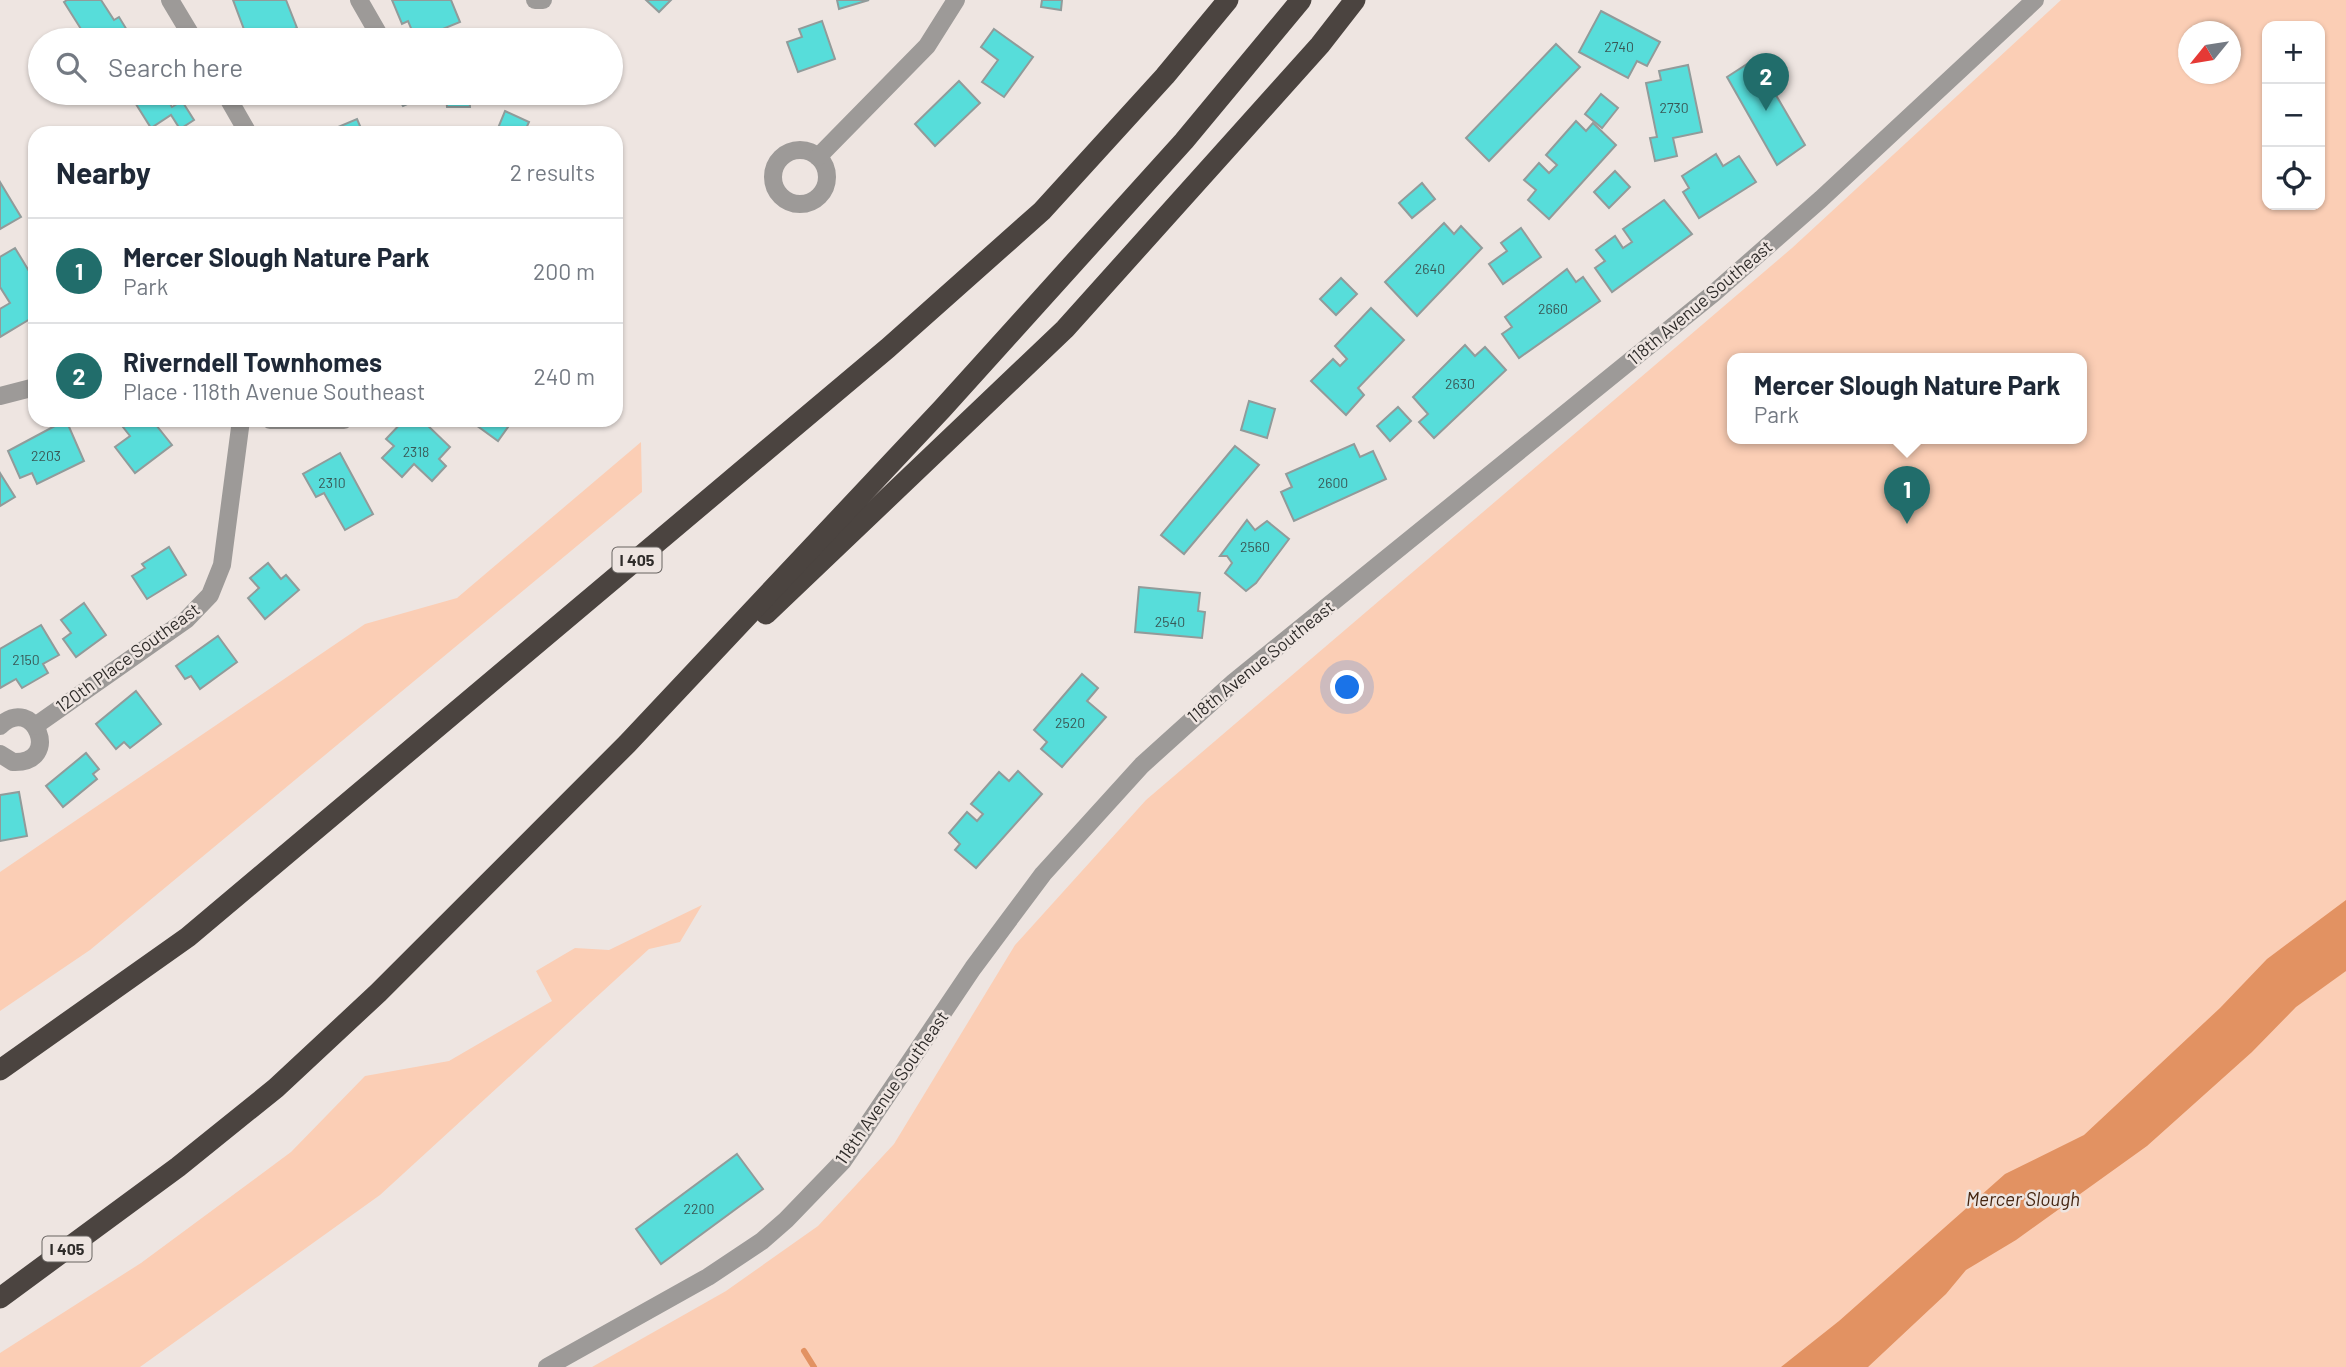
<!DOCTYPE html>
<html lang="en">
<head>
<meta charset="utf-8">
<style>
  :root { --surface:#fff; --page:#f2f2f3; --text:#1f2937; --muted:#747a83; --line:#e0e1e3; --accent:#216d6b }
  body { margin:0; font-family:Barlow,sans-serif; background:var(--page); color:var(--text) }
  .controls { position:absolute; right:21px; top:21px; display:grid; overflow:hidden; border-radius:14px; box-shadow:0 2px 5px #0004 }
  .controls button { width:63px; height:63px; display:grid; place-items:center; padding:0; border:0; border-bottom:2px solid var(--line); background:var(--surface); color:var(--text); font:35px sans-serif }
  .compass { position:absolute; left:2178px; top:21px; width:63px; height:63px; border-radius:50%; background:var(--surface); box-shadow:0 2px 5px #0004; rotate:240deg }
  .you { position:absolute; left:1348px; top:688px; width:24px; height:24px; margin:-18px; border:5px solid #fff; border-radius:50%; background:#1a73e8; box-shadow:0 0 0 10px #1a73e833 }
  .badge { display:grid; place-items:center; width:46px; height:46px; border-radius:50%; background:var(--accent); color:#fff; font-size:23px; font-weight:700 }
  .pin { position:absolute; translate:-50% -58px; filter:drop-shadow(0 2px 4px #0008) }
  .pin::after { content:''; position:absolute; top:37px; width:24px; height:21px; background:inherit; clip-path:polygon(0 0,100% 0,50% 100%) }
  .popup { position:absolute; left:1727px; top:353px; width:360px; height:91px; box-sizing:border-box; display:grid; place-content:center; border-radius:14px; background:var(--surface); filter:drop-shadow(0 2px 5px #0005); font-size:23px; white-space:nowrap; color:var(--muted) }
  .popup b { font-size:26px; color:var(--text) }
  .popup::after { content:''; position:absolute; left:50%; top:100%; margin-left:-14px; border:14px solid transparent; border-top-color:var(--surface) }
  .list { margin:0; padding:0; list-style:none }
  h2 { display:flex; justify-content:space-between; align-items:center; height:91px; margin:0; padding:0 28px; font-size:30px }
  h2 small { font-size:23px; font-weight:400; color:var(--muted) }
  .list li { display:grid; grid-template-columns:46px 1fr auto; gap:21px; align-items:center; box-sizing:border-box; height:105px; padding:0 28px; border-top:2px solid var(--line) }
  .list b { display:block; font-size:26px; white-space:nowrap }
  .list p { margin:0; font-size:23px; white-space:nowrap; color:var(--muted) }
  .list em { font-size:23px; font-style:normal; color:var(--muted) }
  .icon { flex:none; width:38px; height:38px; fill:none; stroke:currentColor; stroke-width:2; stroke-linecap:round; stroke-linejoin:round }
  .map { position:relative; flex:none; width:2346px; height:1367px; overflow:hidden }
  .search { position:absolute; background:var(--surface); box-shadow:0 2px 5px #0004; left:28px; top:28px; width:595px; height:77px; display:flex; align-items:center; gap:18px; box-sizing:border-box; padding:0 24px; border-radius:38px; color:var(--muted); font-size:26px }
  .panel { position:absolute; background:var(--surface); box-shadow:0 2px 5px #0004; left:28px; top:126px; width:595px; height:301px; border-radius:21px }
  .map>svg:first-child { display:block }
  .green { fill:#fbceb5; fill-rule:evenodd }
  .water { fill:#e29262 }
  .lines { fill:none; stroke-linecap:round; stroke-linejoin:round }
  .stream { stroke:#e29262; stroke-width:6 }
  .building { fill:#57ddda; stroke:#919b9a; stroke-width:2 }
  .minor { stroke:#9d9a98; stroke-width:18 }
  .tertiary { stroke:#9d9a98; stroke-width:18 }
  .motorway { stroke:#4b4440; stroke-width:21 }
  .labels { text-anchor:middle; stroke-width:5; stroke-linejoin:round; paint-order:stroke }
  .number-label { font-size:14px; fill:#395856 }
  .shield { fill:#eee5e1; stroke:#686461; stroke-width:2 }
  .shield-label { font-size:16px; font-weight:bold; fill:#2f2c2a }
  .street-label { font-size:18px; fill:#2f2c2a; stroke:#eee5e1 }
  .water-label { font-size:19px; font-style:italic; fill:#452510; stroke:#eee5e1 }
</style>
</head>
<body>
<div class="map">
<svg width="2346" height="1367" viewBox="0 0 2346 1367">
  <rect width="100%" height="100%" fill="#eee5e1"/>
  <g class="green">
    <path d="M2061,0H2346V1367H592L726,1291L818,1226L894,1144L1015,945L1146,800L1792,248ZM2267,26H2320V205H2267ZM2188,32H2230V74H2188ZM1732,358H2082V438H1732Z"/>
    <polygon points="641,442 642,492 90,950 0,1011 0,872 365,624 457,598"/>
    <polygon points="702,905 680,942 649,949 380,1195 140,1367 0,1367 0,1353 141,1263 291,1152 365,1076 449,1061 552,1001 536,971 575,948 609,950"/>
  </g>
  <polygon class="water" points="2346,900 2346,971 2296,1007 2252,1052 2147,1146 2016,1240 1966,1270 1946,1294 1868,1367 1781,1367 1839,1321 2005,1174 2084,1135 2220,1008 2267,959"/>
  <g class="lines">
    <polyline class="stream" points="804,1351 814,1367"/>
  </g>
  <g class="building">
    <polygon points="67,0 101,0 114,20 119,17 133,40 82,40 77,31 81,29 64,2"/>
    <polygon points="233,0 286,0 297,28 263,40 248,40"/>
    <polygon points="392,0 451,0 460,22 416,40 408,21 402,24"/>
    <polygon points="646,0 671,0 659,12"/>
    <polygon points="837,0 869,0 839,9"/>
    <polygon points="1042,0 1062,0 1061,10 1041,7"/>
    <polygon points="1601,11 1660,42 1647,66 1637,61 1628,78 1579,52"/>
    <polygon points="822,21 835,59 798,72 787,42 802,37 799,29"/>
    <polygon points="994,29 1033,57 1004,97 982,82 998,60 981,47"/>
    <polygon points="1556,44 1580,67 1489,161 1466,138"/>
    <polygon points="1755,59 1805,145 1777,165 1727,77"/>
    <polygon points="1688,65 1702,132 1673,138 1677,156 1655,161 1650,138 1657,137 1646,83 1661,80 1659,71"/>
    <polygon points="959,81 980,103 935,146 915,124"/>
    <polygon points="129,93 163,93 172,107 182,101 194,120 180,129 171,115 151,128"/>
    <polygon points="395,93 427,93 427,95 403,106"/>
    <polygon points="446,93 469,93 470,107 447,107"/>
    <polygon points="1601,94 1618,108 1602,128 1585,114"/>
    <polygon points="505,111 529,122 524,133 496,133"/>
    <polygon points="357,119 363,133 324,133"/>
    <polygon points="1576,121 1586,131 1593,123 1616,145 1549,219 1528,200 1536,190 1524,180 1539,163 1549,173 1557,165 1546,155"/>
    <polygon points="1716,154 1723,166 1739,156 1756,182 1699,218 1683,192 1689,188 1682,176"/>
    <polygon points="1615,171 1630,187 1609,208 1594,192"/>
    <polygon points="0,182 21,217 0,229"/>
    <polygon points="1422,183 1435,199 1412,218 1399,203"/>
    <polygon points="1664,200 1692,234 1612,292 1595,268 1605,261 1596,250 1615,236 1623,248 1632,242 1623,229"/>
    <polygon points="1444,223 1454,234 1461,226 1482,248 1417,316 1385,282"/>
    <polygon points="1521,228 1541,257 1503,284 1489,264 1507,251 1501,243"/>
    <polygon points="15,248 32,276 35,275 35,316 0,337 0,309 10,303 0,287 0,257"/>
    <polygon points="1567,269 1576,282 1583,277 1600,301 1519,358 1502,334 1512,327 1505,317"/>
    <polygon points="1341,278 1357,294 1336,315 1320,299"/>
    <polygon points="1371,308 1404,340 1358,388 1364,395 1346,415 1311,381 1333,359 1340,366 1347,359 1335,346"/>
    <polygon points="1465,345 1475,356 1485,347 1506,370 1434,438 1419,422 1428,414 1413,397"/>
    <polygon points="1249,401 1275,409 1267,438 1241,430"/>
    <polygon points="1398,407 1411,421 1390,441 1377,426"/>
    <polygon points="66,420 84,461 37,484 32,473 20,478 8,451"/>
    <polygon points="122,420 152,420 172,445 135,473 115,447 130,436 119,422"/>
    <polygon points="404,420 422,420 450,447 439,459 446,466 432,481 414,464 402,477 382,458 394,446 386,439"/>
    <polygon points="480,420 513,420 498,441 476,425"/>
    <polygon points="1354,444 1360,457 1373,451 1386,479 1294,521 1281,492 1292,487 1286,474"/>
    <polygon points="1235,446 1259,465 1184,554 1161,535"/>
    <polygon points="340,453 373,514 345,530 324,493 316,497 303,474"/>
    <polygon points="0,473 15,497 0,506"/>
    <polygon points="1247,520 1255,530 1267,521 1289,539 1256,583 1246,591 1225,573 1232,563 1227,556 1220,556"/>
    <polygon points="169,547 186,575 147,599 132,576 145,568 142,564"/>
    <polygon points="268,563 281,579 286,575 299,590 265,619 248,598 259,588 250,578"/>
    <polygon points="1139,587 1200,593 1198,611 1205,612 1202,638 1135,632"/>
    <polygon points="84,603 106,635 76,657 63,639 71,633 61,620"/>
    <polygon points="41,625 59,655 43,664 48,673 22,688 16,679 0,688 0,649"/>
    <polygon points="218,636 237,662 200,689 191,676 185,679 176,666"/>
    <polygon points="1082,674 1098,688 1087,701 1106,717 1062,767 1041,749 1047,742 1034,730"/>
    <polygon points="136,691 161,724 130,748 124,742 116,749 96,724"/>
    <polygon points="86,753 99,769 93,774 97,779 63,807 46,786"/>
    <polygon points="1018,771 1042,794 976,868 955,850 960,844 949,833 967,812 977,821 983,814 971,804 999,772 1009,781"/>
    <polygon points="19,792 27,836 0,841 0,795"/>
    <polygon points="737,1154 763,1189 661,1264 636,1229"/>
  </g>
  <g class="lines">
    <g class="minor">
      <polyline points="170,0 194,40"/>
      <polyline points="359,0 382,40"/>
      <polyline points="535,0 543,0"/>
      <polyline points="225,93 248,133"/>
      <circle cx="800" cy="177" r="27"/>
      <polyline points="818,157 927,46 956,0"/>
      <polyline points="0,396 35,387"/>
      <polyline points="270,420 344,420"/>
      <path d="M0,726C34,693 63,764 13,762L0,754"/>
      <polyline points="35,726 186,620 210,595 222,565 241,420"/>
    </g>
    <polyline class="tertiary" points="547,1367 708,1277 762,1241 786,1220 843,1161 973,968 1043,874 1142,765 1234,682 1714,293 1821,199 2035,0"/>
    <g class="motorway">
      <polyline points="766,614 1065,329 1320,45 1355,0"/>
      <polyline points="0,1070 188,937 888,348 1042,211 1165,76 1228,0"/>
      <polyline points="0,1298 178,1167 276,1088 378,993 627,744 942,409 1184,141 1301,0"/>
    </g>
  </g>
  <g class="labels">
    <g class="number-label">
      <text x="1619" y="52">2740</text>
      <text x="1674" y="113">2730</text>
      <text x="1430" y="274">2640</text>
      <text x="1553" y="314">2660</text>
      <text x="1460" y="389">2630</text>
      <text x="416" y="457">2318</text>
      <text x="46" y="461">2203</text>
      <text x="332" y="488">2310</text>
      <text x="1333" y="488">2600</text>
      <text x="1255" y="552">2560</text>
      <text x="1170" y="627">2540</text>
      <text x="26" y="665">2150</text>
      <text x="1070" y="728">2520</text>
      <text x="699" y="1214">2200</text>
    </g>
    <g class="shield">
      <rect x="612.5" y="547.5" width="49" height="25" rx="5"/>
      <rect x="42.5" y="1236.5" width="49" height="25" rx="5"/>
    </g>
    <g class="shield-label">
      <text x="637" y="566">I 405</text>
      <text x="67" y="1255">I 405</text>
    </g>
    <g class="street-label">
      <text transform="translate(1700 303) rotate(-40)" y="6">118th Avenue Southeast</text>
      <text transform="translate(128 658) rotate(-36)" y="6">120th Place Southeast</text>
      <text transform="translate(1261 662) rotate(-39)" y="6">118th Avenue Southeast</text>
      <text transform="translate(892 1088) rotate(-55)" y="6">118th Avenue Southeast</text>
    </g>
    <g class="water-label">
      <text x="2023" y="1206">Mercer Slough</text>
    </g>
  </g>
</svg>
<div class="controls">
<button>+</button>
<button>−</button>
<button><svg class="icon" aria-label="locate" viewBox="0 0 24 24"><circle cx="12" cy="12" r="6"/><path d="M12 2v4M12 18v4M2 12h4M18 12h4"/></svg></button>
</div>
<svg class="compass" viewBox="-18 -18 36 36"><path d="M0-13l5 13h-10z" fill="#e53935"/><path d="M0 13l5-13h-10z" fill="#747a83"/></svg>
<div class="you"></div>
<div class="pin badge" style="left:1907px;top:524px">1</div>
<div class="popup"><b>Mercer Slough Nature Park</b>Park</div>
<div class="pin badge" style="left:1766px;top:111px">2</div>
<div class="search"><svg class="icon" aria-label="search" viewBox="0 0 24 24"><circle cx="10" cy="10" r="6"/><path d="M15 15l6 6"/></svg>Search here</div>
<section class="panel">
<h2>Nearby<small>2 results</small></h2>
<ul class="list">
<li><span class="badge">1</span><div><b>Mercer Slough Nature Park</b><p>Park</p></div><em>200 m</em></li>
<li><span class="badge">2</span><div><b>Riverndell Townhomes</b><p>Place · 118th Avenue Southeast</p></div><em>240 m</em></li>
</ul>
</section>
</div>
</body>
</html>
